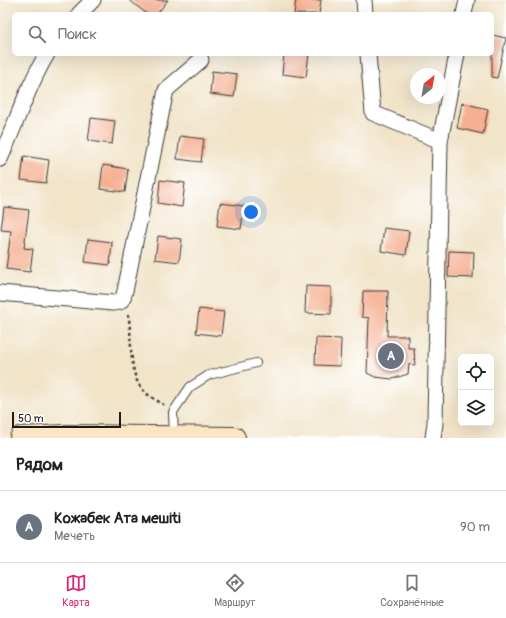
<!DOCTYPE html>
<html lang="ru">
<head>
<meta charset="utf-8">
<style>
  :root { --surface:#fff; --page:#f6f6f6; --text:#222; --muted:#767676; --line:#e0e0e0; --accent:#db2777 }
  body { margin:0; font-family:Pangolin,sans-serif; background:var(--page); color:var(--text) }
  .controls { position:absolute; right:12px; bottom:12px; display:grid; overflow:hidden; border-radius:6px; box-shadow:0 4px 16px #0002 }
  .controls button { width:36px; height:36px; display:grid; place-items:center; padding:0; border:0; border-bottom:1px solid var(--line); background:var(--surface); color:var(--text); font:20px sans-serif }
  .compass { position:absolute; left:410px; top:68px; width:36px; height:36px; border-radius:50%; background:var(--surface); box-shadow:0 4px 16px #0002; rotate:31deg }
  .scale { position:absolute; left:12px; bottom:10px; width:109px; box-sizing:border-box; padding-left:4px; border:2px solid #1c1c1c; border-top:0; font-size:11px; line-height:14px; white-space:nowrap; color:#1c1c1c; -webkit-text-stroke:3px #fff; paint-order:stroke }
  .you { position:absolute; left:251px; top:212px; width:14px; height:14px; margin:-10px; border:3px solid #fff; border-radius:50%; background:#1a73e8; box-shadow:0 0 0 6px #1a73e833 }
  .badge { display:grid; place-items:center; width:26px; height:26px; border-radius:50%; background:var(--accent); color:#fff; font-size:13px; font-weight:700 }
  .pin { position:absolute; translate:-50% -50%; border:2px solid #fff; box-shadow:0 1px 4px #0006 }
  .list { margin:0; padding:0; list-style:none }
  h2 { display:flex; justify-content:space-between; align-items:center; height:52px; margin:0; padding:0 16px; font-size:17px }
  h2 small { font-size:13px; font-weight:400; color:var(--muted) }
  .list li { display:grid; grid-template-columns:26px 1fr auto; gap:12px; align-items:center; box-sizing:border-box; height:72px; padding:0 16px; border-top:1px solid var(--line) }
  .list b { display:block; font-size:15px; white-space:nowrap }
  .list p { margin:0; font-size:13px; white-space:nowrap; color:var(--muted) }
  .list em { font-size:13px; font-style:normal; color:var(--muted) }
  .icon { flex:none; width:22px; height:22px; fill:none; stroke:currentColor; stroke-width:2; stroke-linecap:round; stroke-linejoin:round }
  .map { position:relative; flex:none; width:506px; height:438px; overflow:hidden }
  .search { position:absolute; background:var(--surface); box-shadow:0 4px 16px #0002; left:12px; right:12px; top:12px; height:44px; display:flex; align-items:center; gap:10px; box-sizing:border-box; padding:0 14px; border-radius:6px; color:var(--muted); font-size:15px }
  .sheet { height:124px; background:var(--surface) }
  nav { display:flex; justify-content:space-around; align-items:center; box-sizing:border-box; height:56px; border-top:1px solid var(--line); background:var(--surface); font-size:11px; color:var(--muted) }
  nav a { display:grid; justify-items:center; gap:2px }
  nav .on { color:var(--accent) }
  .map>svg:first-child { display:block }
  .building { fill:#f5b093 }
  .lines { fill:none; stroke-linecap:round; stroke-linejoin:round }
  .service-casing { stroke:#3c3a36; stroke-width:10 }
  .minor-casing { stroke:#3c3a36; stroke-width:17 }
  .secondary-casing { stroke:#3c3a36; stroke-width:24 }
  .path { stroke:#3c3a36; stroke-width:2.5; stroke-dasharray:3 3; stroke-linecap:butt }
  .service { stroke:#fff; stroke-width:8 }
  .minor { stroke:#fff; stroke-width:15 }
  .secondary { stroke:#fbe6c4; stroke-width:22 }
</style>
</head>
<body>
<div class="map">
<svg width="506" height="438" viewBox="0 0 506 438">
  <rect width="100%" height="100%" fill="#fff"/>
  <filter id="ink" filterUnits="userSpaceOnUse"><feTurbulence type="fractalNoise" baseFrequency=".025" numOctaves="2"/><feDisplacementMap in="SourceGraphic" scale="8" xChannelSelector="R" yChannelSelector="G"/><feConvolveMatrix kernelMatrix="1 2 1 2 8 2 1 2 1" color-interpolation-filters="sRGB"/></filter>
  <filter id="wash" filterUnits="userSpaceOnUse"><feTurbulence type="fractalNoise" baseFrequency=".012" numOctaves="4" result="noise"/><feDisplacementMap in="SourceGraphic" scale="16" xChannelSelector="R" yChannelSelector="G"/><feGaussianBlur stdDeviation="0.9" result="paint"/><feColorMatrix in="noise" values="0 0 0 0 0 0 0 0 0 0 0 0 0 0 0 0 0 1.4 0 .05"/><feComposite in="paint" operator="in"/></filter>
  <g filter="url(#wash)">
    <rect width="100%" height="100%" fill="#f1e4c9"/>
    <g id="blocks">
      <g class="building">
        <polygon points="129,0 168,0 157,14 147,14"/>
        <polygon points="296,0 321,0 319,14 294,14"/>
        <polygon points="492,35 506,38 497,78 492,77"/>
        <polygon points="284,54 309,54 306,77 282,74"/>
        <polygon points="212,71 237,74 234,97 210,94"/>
        <polygon points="462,103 488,109 483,134 457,128"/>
        <polygon points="91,118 115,121 112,144 88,141"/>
        <polygon points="180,136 204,139 201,162 177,159"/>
        <polygon points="24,156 49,160 46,183 21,180"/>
        <polygon points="103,165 128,169 125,192 100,189"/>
        <polygon points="160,180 185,183 182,207 158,203"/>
        <polygon points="220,203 244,206 241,229 217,226"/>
        <polygon points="4,207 29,210 24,248 33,249 30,272 6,269 11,231 1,230"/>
        <polygon points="384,228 409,231 406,255 381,251"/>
        <polygon points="158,236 182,239 179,262 155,259"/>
        <polygon points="88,239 112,242 110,265 85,262"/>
        <polygon points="449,251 474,252 473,278 448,277"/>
        <polygon points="306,286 331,287 331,314 305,313"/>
        <polygon points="363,291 388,291 387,336 408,336 408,348 414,348 415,365 409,364 408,374 392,379 375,377 367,373 369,318 362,317"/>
        <polygon points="199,309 224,312 221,336 196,333"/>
        <polygon points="316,338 341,339 340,366 315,365"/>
      </g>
    </g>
  </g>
  <g filter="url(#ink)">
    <use href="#blocks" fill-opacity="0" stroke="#3c3a36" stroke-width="1"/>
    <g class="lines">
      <defs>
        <polyline id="service" points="174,436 173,412 190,387 209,375 256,363"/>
        <g id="minor">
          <polyline points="364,0 365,14"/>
          <polyline points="79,14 93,0"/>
          <polyline points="464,14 467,0"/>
          <polyline points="368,54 373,113 440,141"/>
          <path d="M0,159C16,124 27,87 47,54"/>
          <polyline points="0,293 113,303 120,302 123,298 125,291 166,90 201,60"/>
          <polyline points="433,438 435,423 440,141 457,54"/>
        </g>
        <polyline id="secondary" points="21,438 66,436 234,438"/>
      </defs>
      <use href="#service" class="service-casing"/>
      <use href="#minor" class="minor-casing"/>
      <use href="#secondary" class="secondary-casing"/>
      <path class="path" d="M128,314C133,336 127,375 144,391C150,397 158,401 164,405"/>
      <use href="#service" class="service"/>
      <use href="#minor" class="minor"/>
      <use href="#secondary" class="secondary"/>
    </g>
  </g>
</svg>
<div class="controls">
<button><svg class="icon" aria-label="locate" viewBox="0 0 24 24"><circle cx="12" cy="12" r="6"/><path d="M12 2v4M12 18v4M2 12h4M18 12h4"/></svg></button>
<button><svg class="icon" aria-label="layers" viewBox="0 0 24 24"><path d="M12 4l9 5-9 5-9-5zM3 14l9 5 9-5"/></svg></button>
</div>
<svg class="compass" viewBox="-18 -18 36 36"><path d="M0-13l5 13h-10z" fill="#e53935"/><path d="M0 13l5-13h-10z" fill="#767676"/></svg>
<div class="scale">50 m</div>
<div class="you"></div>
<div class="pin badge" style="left:391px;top:356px;background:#6b7280">A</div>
<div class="search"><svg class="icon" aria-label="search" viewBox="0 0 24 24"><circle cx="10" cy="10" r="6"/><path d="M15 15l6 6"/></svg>Поиск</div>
</div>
<section class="sheet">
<h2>Рядом<small></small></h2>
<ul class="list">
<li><span class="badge" style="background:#6b7280">A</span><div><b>Кожабек Ата мешiti</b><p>Мечеть</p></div><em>90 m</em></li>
</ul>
</section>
<nav>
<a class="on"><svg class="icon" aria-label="map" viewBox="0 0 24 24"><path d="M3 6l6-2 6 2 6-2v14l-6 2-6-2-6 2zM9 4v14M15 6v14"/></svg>Карта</a>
<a><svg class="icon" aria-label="directions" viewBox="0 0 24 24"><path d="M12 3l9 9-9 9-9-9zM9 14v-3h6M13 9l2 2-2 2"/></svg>Маршрут</a>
<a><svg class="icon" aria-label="saved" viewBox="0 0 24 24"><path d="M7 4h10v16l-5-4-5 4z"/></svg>Сохранённые</a>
</nav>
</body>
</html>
